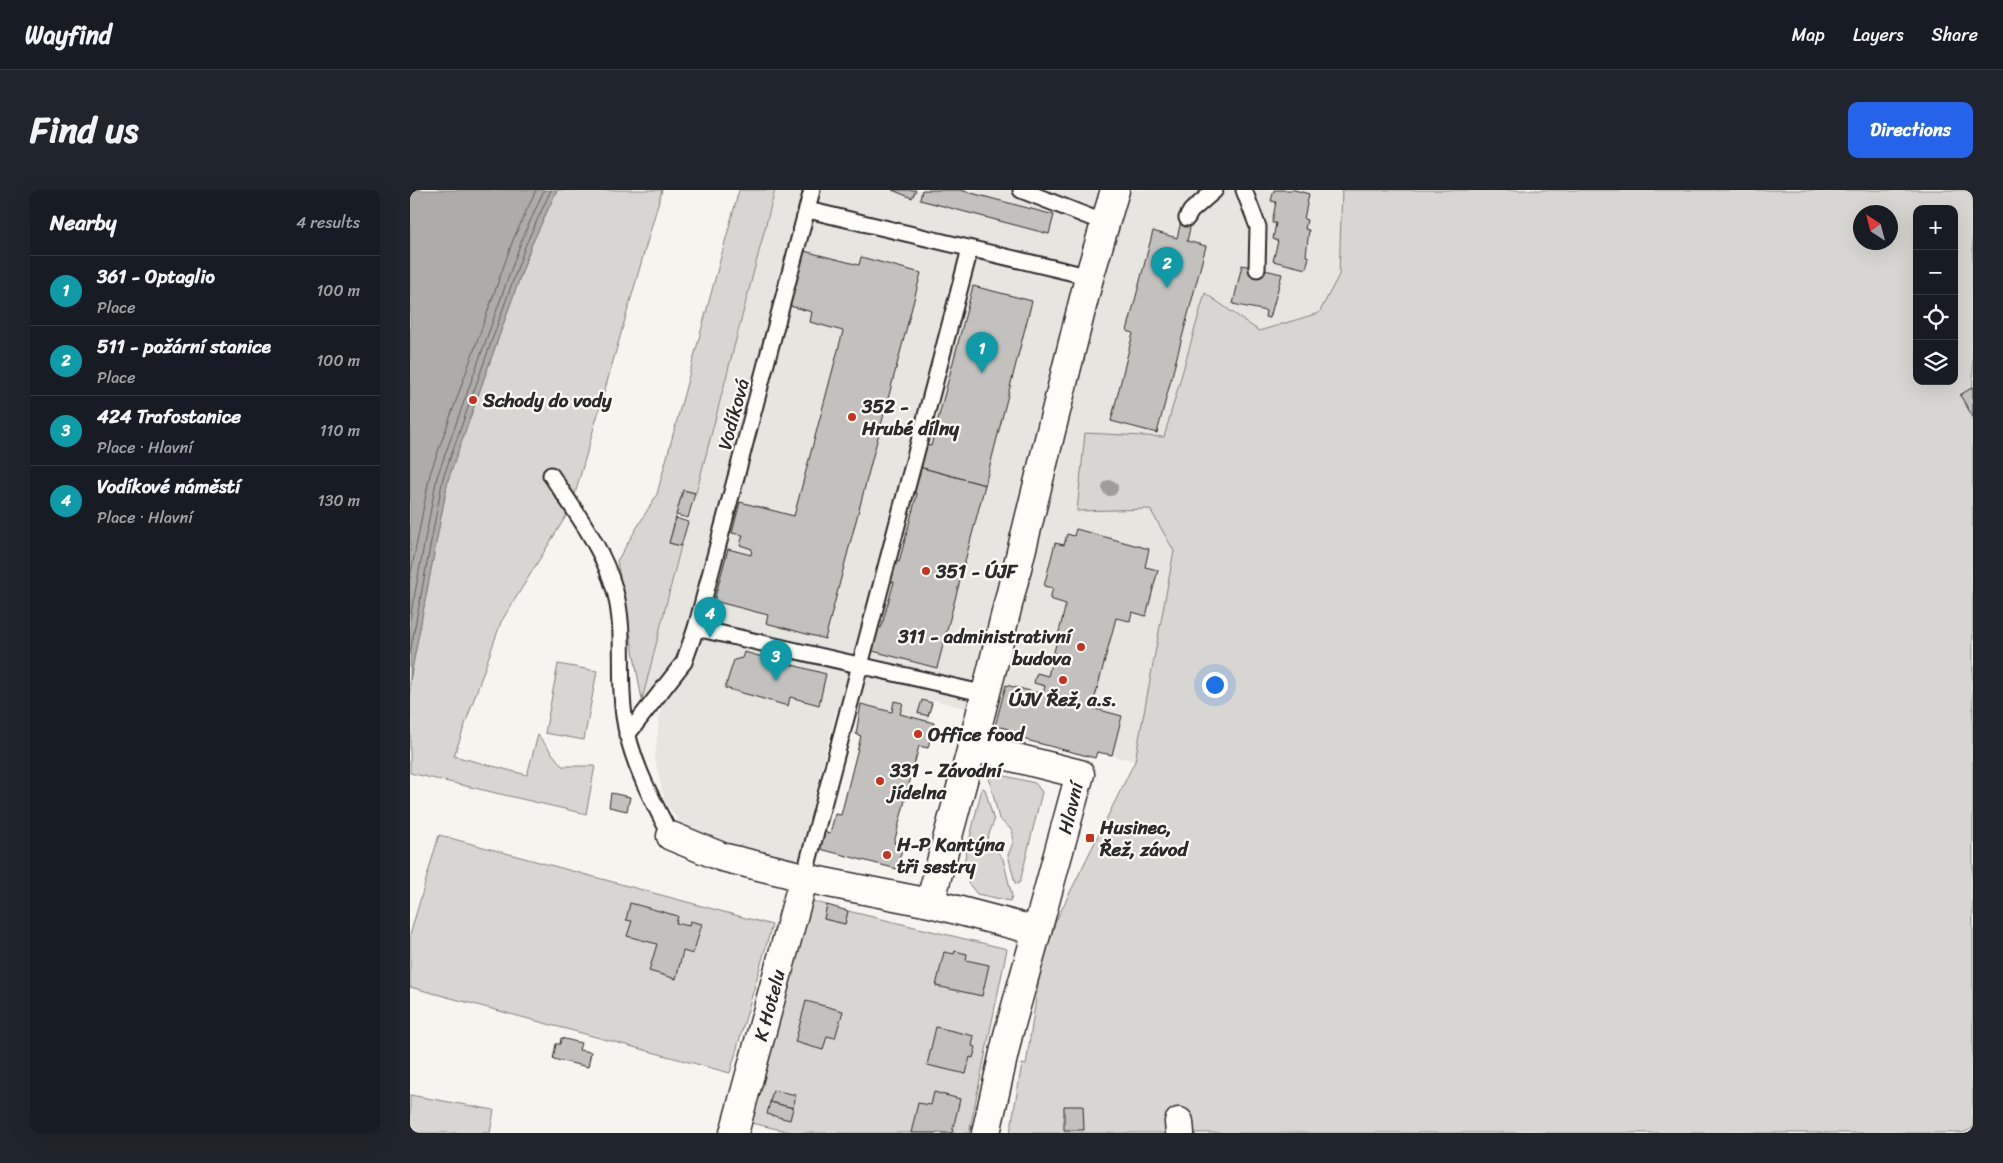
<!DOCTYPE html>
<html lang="en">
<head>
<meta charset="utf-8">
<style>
  :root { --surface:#171b24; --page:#20242c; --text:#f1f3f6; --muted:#9ea1a6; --line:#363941; --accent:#2563eb }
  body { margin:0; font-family:Sriracha,sans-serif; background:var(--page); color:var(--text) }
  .controls { position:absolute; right:15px; top:15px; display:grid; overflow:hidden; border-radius:10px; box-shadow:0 5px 20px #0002 }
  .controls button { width:45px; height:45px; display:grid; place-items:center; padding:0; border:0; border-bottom:1px solid var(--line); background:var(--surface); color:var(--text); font:25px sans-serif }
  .compass { position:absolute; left:1443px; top:15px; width:45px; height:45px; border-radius:50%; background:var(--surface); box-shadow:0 5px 20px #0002; rotate:324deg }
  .you { position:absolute; left:804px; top:494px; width:18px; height:18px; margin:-12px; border:4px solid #fff; border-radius:50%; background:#1a73e8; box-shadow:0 0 0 8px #1a73e833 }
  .badge { display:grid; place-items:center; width:32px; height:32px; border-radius:50%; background:var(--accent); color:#fff; font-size:16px; font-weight:700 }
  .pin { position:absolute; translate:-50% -41px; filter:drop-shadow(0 1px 2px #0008) }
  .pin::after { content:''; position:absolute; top:26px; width:18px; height:15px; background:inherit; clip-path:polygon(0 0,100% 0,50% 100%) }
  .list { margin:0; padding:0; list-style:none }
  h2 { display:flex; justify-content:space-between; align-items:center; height:65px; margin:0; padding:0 20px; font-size:21px }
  h2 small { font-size:16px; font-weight:400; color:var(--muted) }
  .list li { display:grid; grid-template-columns:32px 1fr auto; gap:15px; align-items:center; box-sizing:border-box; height:70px; padding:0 20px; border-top:1px solid var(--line) }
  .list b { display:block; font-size:19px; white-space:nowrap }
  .list p { margin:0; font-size:16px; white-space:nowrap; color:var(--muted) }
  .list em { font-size:16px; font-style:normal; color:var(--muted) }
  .icon { flex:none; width:28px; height:28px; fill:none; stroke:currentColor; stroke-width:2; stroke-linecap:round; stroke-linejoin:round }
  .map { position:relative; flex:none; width:1563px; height:943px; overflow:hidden; border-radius:10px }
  header { display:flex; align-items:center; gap:30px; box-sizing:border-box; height:70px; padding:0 25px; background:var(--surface); border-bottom:1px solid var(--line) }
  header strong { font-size:24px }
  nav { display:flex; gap:28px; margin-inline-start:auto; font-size:18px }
  .intro { display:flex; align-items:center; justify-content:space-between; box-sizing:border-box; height:120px; padding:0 30px }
  h1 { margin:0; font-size:35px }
  .button { padding:12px 22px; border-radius:10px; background:var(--accent); color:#fff; font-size:18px; font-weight:700 }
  main { display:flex; gap:30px; padding:0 30px }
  aside { flex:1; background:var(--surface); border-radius:10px; box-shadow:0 5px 20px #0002 }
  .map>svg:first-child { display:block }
  .built { fill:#e6e5e0; fill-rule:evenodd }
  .green { fill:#d7d6d2; stroke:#81807e; fill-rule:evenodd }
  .water { fill:#adaca9; stroke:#797877 }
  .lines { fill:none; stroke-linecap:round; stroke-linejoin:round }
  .shore { stroke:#5f5f5d; stroke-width:1 }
  .building { fill:#c2c1be; stroke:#2b2b2b }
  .lane-casing { stroke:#2b2b2b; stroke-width:19 }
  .street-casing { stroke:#2b2b2b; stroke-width:31 }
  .secondary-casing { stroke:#2b2b2b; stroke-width:31 }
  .lane { stroke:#fdfcf7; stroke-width:15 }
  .street { stroke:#fdfcf7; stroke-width:28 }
  .secondary { stroke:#fdfcf7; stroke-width:28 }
  .tree { fill:#9e9d9a }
  .poi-dot { fill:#c8321e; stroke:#fdfcf7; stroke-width:2 }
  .labels { text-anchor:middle; stroke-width:4.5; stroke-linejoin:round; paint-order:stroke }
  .poi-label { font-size:19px; font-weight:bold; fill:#2b2b2b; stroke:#fdfcf7; text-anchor:start }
  .street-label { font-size:19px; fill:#2b2b2b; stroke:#fdfcf7 }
</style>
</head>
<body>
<header>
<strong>Wayfind</strong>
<nav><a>Map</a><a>Layers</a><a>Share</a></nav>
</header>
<div class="intro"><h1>Find us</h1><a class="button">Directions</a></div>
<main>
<aside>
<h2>Nearby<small>4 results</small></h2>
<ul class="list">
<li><span class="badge" style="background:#0f9aa8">1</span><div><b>361 - Optaglio</b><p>Place</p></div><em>100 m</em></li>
<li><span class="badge" style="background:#0f9aa8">2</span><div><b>511 - požární stanice</b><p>Place</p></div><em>100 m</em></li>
<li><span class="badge" style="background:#0f9aa8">3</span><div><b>424 Trafostanice</b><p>Place · Hlavní</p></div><em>110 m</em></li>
<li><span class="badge" style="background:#0f9aa8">4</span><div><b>Vodíkové náměstí</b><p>Place · Hlavní</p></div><em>130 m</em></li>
</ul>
</aside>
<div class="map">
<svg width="1563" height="943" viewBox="0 0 1563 943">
  <rect width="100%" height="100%" fill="#f5f4ef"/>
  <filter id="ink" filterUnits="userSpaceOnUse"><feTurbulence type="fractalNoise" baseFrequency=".02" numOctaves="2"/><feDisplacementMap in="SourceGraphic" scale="10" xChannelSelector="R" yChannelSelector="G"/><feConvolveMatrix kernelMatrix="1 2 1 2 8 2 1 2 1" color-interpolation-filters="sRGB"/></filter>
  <g filter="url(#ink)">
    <path class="built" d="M364,0H1563L1544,19H1507V76L725,571L687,562L685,568L597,545L598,539L585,536L587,527L524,510L518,532L490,524L493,513L485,511L482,522L452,514L448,528L426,521L386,681L286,647L272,636L255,612L245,569L249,529L253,514L232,510ZM1450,22H1480V52H1450Z"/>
    <g class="green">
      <polygon points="147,0 252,0 161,318 91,432 44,566 117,585 128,545 152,576 185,576 176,624 0,583 0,490 38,290 121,56"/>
      <polygon points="329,0 365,0 286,303 273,300 259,353 271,356 232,510 207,371 247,304"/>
      <path d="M932,0H1563V938L1553,943H600L612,874L616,875L634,755L725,571L764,361L740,319L667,321L675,243L754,247L795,103L849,141L909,123L929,85ZM1507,19H1544V191H1507ZM1450,22H1480V52H1450Z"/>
      <polygon points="148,474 187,481 174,550 135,543"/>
      <polygon points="582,583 625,593 632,602 610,692 607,694 605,693 598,665 603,653 603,645 602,640 589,629 579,587"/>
      <path d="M572,598L575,599L584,631L577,649C581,658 588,661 593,669L602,706L600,711L567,704L558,693V681L552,680Z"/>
      <polygon points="29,645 362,735 320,883 0,797 0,745"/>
      <polygon points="401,711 417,715 414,729 435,734 438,721 597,759 559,943 385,943 341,933"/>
      <polygon points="0,905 84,920 80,943 0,943"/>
    </g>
    <polygon class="water" points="0,0 147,0 121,56 38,290 0,490"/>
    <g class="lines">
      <g class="shore">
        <polyline points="0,388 20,284 103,50 126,0"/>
        <polyline points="0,429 27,287 111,52 134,0"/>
        <polyline points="0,463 33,288 116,54 141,0"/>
      </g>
    </g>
    <g class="building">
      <polygon points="482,0 506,0 502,8"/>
      <polygon points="512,0 550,0 644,25 639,44 510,10"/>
      <polygon points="864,0 885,0 899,4 894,29 897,30 895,39 899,40 896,66 899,67 896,79 863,71 868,51 863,49 866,33 862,33 866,12 861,11"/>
      <polygon points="772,27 782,30 777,51 796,56 747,243 701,231 723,143 717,141 743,41 767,48"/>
      <polygon points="394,61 449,75 451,67 511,83 415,449 356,433 358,425 304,411 318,359 341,365 342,359 330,355 333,345 322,343 330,312 384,326 433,141 400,132 402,122 380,116"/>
      <polygon points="832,75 872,84 860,128 855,127 856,121 823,114"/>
      <polygon points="563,96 622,111 575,295 509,277 515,255 521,256"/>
      <polygon points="1563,197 1563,227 1550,205"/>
      <polygon points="509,277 575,295 527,478 459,460 466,436 471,438 484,392 478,391 484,370 489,372 507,304 502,303"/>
      <polygon points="273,300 285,303 278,328 266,325"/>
      <polygon points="266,328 278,332 271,356 259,353"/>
      <polygon points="666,339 739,359 735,377 748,380 736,426 722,422 720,431 706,428 682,518 712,526 702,565 687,562 685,568 597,545 599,539 585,536 596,495 633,504 635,496 624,493 625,488 627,483 638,486 656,414 640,409 643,398 634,396 645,353 654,355 657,344 664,346"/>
      <polygon points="334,462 416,484 409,515 380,507 378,516 315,498 324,470 332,468"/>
      <polygon points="512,510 522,513 518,526 508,523"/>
      <polygon points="484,511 493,513 490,524 524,533 518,558 509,556 484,653 493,655 487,679 410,659 414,642 420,644 425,624 431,625 451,546 446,544 451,514 482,522"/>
      <polygon points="201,603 220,607 217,621 199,617"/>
      <polygon points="220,713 268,726 266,733 279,736 280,731 292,734 283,764 273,761 266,789 239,781 247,754 217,746 222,731 216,730"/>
      <polygon points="417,715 438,721 435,734 414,729"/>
      <polygon points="545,761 557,764 556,770 579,775 572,806 526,796 534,762 544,764"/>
      <polygon points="396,811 433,821 425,848 417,846 413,860 385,852"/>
      <polygon points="526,837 564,846 562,856 566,857 563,868 560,867 556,884 517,875"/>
      <polygon points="151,848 171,853 169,860 181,862 178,877 143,869 146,854 150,854"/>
      <polygon points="363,900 386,905 383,918 360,912"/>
      <polygon points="524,902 550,909 542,943 501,943 508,913 521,915"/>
      <polygon points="360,912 383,918 380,930 357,924"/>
      <polygon points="654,916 673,916 674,940 654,940"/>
    </g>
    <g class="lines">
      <defs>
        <g id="lane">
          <polyline points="611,0 695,33"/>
          <polyline points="834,0 848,37 847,79"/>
          <polyline points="398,20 664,83 679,88"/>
          <polyline points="777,28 781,21 805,0"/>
          <path d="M141,285C165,321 193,358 205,401C216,442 208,485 214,526C220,569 241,608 261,646"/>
          <polyline points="286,438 576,504"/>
          <polyline points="217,545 274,472 286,438 402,0"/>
          <polyline points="394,687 560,59"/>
        </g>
        <g id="street">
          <polyline points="562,557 583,475 679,88 705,0"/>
          <polyline points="261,646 312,667 414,692 520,713 627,741 670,584 562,557 520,713"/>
          <polyline points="769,932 770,943"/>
          <polyline points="324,943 394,687"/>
        </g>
        <polyline id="secondary" points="576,943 598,845 627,741"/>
      </defs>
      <use href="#lane" class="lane-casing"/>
      <use href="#street" class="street-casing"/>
      <use href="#secondary" class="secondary-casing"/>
      <use href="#lane" class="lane"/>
      <use href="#street" class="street"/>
      <use href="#secondary" class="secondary"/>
    </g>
    <circle class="tree" cx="700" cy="298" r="8"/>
  </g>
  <g class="poi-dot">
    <circle cx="63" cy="210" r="5"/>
    <circle cx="442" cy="227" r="5"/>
    <circle cx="516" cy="381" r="5"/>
    <circle cx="671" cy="457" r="5"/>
    <circle cx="653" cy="490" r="5"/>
    <circle cx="508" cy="544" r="5"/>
    <circle cx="470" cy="591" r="5"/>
    <rect x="675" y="643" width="10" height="10" rx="2.5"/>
    <circle cx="477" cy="665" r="5"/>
  </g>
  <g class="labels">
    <g class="poi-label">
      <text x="73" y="217">Schody do vody</text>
      <text x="452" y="223">352 -<tspan x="452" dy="22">Hrubé dílny</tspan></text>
      <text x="526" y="388">351 - ÚJF</text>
      <text x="661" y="453" text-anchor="end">311 - administrativní<tspan x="661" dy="22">budova</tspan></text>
      <text x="653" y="516" text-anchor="middle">ÚJV Řež, a.s.</text>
      <text x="518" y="551">Office food</text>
      <text x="480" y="587">331 - Závodní<tspan x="480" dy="22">jídelna</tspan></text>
      <text x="690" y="644">Husinec,<tspan x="690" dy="22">Řež, závod</tspan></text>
      <text x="487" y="661">H-P Kantýna<tspan x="487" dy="22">tři sestry</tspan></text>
    </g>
    <g class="street-label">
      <text transform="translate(323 224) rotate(-75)" y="7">Vodíková</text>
      <text transform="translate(660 618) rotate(-76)" y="7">Hlavní</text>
      <text transform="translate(359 815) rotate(-75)" y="7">K Hotelu</text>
    </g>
  </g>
</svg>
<div class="controls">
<button>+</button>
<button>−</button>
<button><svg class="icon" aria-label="locate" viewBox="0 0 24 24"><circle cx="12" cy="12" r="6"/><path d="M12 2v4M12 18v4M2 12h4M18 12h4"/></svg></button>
<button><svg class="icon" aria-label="layers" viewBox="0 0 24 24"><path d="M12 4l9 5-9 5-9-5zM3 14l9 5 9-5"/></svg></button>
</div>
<svg class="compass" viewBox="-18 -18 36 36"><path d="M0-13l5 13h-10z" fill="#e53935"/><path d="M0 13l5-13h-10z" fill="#9ea1a6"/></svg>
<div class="you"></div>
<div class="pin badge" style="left:572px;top:183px;background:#0f9aa8">1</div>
<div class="pin badge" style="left:757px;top:98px;background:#0f9aa8">2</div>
<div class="pin badge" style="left:366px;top:491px;background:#0f9aa8">3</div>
<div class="pin badge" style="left:300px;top:448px;background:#0f9aa8">4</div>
</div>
</main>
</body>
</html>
